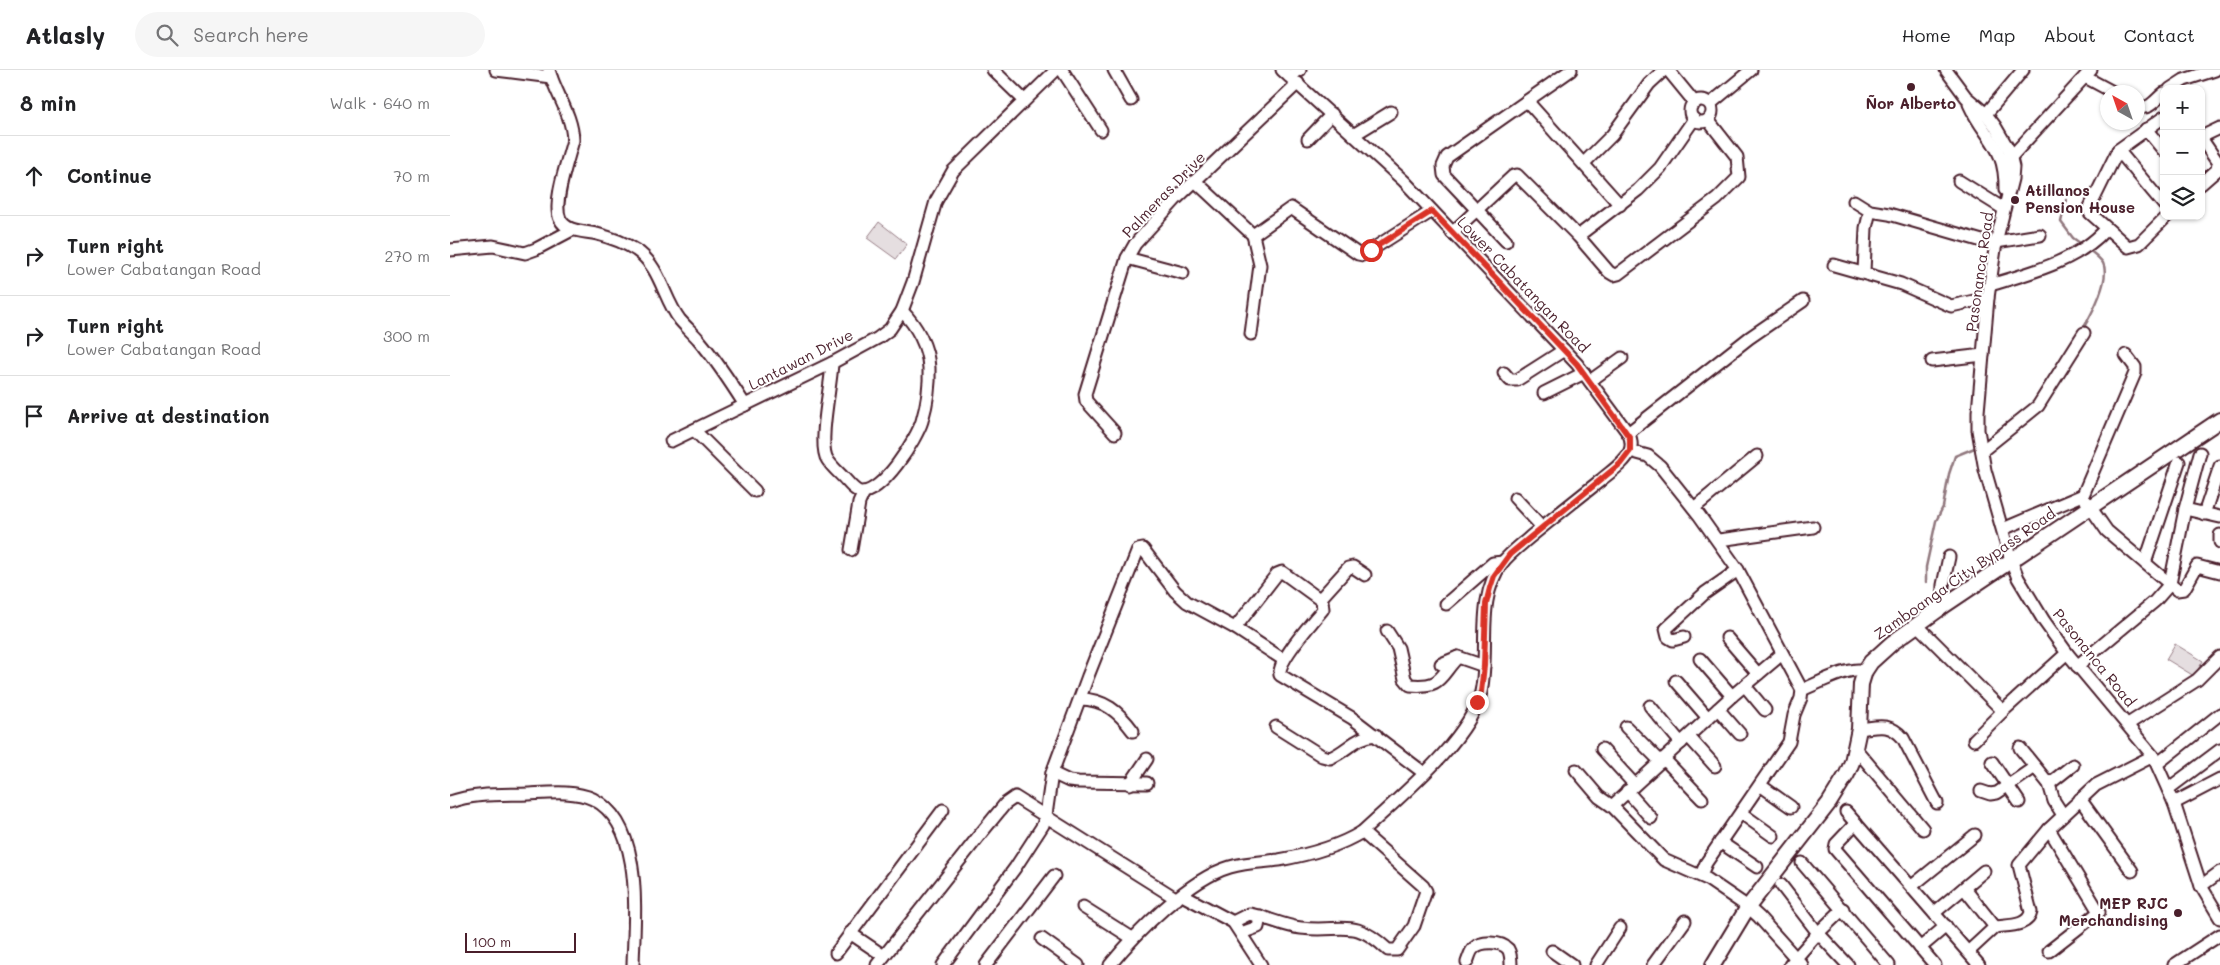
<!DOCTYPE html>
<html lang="en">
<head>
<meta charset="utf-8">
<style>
  :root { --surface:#fff; --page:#f6f6f6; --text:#202124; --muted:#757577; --line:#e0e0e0 }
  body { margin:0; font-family:Mali,sans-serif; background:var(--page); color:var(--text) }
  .controls { position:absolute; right:15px; top:15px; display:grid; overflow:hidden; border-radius:10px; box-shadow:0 1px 4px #0004 }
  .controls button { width:45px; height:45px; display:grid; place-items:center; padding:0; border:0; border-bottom:1px solid var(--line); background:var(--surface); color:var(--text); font:25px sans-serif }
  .compass { position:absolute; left:1650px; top:15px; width:45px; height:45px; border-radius:50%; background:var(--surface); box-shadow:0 1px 4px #0004; rotate:320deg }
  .scale { position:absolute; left:15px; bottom:12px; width:111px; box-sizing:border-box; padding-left:5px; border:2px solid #4a1f2b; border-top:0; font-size:14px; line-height:18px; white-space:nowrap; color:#4a1f2b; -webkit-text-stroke:4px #fff; paint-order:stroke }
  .stop { position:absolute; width:15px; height:15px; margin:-11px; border:4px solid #d93025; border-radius:50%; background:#fff }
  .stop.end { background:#d93025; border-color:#fff; box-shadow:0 1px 5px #0008 }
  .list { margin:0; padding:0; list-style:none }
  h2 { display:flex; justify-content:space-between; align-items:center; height:65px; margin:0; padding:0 20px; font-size:21px }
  h2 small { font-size:16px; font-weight:400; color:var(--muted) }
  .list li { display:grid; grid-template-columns:32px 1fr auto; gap:15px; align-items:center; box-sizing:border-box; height:80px; padding:0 20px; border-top:1px solid var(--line) }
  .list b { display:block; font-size:19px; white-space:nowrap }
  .list p { margin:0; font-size:16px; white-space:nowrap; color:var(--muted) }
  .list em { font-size:16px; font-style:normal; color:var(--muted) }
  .icon { flex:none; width:28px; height:28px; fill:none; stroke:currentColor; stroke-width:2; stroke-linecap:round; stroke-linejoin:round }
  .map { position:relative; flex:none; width:1770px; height:895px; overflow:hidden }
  header { display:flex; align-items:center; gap:30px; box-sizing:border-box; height:70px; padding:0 25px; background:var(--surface); border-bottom:1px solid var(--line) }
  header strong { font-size:24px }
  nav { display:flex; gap:28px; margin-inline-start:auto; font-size:18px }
  .search { width:350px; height:45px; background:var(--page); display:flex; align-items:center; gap:12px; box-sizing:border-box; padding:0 18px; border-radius:28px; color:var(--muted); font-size:19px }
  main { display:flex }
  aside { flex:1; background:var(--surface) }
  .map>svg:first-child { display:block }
  .green { fill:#e5dee0; stroke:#987e86 }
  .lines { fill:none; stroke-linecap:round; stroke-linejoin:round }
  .stream { stroke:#91787e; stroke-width:2.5 }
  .minor-casing { stroke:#4a1f2b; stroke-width:15 }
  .major-casing { stroke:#4a1f2b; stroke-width:18 }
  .minor { stroke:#fff; stroke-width:11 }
  .major { stroke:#fff; stroke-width:14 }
  .route { stroke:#d93025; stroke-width:6 }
  .poi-dot { fill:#4a1f2b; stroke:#fff; stroke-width:2 }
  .labels { text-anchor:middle; stroke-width:4; stroke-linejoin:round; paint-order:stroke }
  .poi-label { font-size:15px; font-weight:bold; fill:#4a1f2b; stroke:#fff }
  .street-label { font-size:15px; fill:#4a1f2b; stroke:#fff }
</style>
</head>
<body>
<header>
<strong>Atlasly</strong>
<div class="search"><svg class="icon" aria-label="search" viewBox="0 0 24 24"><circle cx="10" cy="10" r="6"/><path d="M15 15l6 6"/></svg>Search here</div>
<nav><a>Home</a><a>Map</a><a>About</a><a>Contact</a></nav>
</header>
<main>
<aside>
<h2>8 min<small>Walk · 640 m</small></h2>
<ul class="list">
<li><svg class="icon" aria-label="ahead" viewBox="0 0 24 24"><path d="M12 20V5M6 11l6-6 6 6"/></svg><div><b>Continue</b></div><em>70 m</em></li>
<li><svg class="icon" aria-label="right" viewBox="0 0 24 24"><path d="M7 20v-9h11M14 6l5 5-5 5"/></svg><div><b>Turn right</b><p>Lower Cabatangan Road</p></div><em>270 m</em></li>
<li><svg class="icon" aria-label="right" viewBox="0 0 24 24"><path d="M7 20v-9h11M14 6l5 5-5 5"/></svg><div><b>Turn right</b><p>Lower Cabatangan Road</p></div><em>300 m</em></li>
<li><svg class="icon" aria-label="arrive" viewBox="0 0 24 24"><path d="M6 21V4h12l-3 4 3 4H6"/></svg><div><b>Arrive at destination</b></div></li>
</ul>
</aside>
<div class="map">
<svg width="1770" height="895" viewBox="0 0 1770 895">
  <rect width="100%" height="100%" fill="#fff"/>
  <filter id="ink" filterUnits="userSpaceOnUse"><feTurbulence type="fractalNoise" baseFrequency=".02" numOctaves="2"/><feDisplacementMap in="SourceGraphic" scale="10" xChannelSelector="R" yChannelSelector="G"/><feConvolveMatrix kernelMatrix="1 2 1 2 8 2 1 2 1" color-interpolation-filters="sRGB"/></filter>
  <g filter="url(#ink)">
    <g class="green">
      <polygon points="429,152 457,174 446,189 417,168"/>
      <polygon points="1725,574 1753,591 1744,606 1716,589"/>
    </g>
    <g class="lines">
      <g class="stream">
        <polyline points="1616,130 1611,152 1623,168 1630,173"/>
        <path d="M1633,259C1641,245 1661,209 1653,193C1650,188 1643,183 1638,179"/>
        <polyline points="1476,512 1476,497 1486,451 1493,437 1499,404 1505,386 1527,377"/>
      </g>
      <defs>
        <g id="minor">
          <polyline points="46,0 101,7"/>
          <path d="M99,0C106,25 122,44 123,70C119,87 102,133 110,149C116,162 134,161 147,164C159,167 175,173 186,180C211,197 213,228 230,250C236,257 243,263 249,270C266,290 281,313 295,335L382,293L428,268L440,259L452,241L463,212L486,131L503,101L606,0"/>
          <polyline points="543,0 574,30"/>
          <polyline points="612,0 651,60"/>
          <polyline points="664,0 681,30"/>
          <polyline points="1218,0 1245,33"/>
          <polyline points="1496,0 1516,27 1536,44 1545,56 1559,80 1563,97 1562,109 1546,172 1538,228 1528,342 1528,360 1535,400 1561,490 1568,508 1594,551 1617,583 1703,686 1724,733 1751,816 1770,848"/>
          <polyline points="839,6 850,0"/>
          <polyline points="1635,7 1663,22"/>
          <polyline points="1720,19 1734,10 1765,0"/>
          <circle cx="1251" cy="41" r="11"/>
          <polyline points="1077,31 1170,135"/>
          <polyline points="1260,34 1301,0"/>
          <path d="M1519,34C1535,70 1556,74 1555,120"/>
          <path d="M1688,36C1699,41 1705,30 1714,23"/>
          <polyline points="1536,44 1573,0"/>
          <polyline points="1714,47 1668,80 1639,139 1640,143 1678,177 1689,174 1717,146"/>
          <polyline points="1696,59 1714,81"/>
          <polyline points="905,64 941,42"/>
          <polyline points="1751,67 1770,58"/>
          <polyline points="1751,68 1768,93 1767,100 1751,114"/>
          <polyline points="858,69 882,44"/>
          <polyline points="1668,80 1714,135"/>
          <polyline points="1561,87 1641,0"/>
          <polyline points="1134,93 1162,65 1199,14 1214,0"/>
          <polyline points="745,111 803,165 841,138 908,184 913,185 921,180 982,141"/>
          <polyline points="1509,111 1554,139"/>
          <polyline points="1404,131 1420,141 1439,144 1546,175"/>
          <polyline points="1002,163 1063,106 1067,105 1128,166 1159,202 1164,205 1168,204 1267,129 1289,107 1287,87 1258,50"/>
          <polyline points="1128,166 1188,120 1210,98 1244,49"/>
          <polyline points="1056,171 994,105 993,96 997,87 1121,0"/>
          <polyline points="1546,172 1590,165"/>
          <polyline points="0,180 43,176 75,183 86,179 122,160"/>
          <polyline points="677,188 733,203"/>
          <polyline points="1384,195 1451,214 1501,236 1538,228"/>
          <polyline points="1414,202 1416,158 1420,141"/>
          <path d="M1540,215C1580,203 1628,191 1656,159"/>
          <polyline points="801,264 810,195 803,165"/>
          <polyline points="1482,291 1533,285"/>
          <path d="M382,293C381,316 369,368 376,387C379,394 388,402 393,407C398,412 403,420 410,422C432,425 467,368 472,351C477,334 480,316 479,298C478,277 467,256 452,241"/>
          <polyline points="1054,303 1060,310 1067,310 1114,280"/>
          <polyline points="1140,311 1172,288"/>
          <polyline points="1094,323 1134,303"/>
          <polyline points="244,360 305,421"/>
          <polyline points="665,363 636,331 635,324 677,188 685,174 726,129 848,13"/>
          <polyline points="1178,363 1299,268 1353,231"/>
          <polyline points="221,371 295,335"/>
          <polyline points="1180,381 1198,386 1210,396 1249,445 1288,500 1352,620 1351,628 1344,645 1339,672 1256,793 1251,805"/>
          <polyline points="1532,381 1588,336 1634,263"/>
          <polyline points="1065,428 1092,457"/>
          <polyline points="1636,431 1657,461 1727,520 1734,519 1747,496 1770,502"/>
          <polyline points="1244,438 1307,386"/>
          <polyline points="1735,439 1770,447"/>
          <polyline points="1754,444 1770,396"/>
          <polyline points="1553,459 1633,425 1685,303 1685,297 1676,285"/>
          <polyline points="1770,465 1770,472"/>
          <polyline points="1269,470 1363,457"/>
          <polyline points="401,480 409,433 414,422"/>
          <polyline points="1695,493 1729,392"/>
          <polyline points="870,529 898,498 903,497 915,505"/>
          <polyline points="996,534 1043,493 1053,492"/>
          <polyline points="1492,537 1493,515 1499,487"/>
          <polyline points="1467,555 1553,641"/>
          <path d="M785,558L827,504L832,502L872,531L873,539C863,552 827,590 830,605L902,648L974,703"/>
          <path d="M937,561L948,578L955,609L960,615C993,618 989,606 1008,587"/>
          <polyline points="1234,567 1223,570 1218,567 1216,559 1255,523 1288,500"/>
          <polyline points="1277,568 1308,604"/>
          <polyline points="1250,589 1282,626"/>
          <polyline points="991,594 1008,587 1034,596"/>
          <polyline points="1627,596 1705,531 1720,514 1735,439 1750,383"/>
          <polyline points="1226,611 1258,648"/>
          <polyline points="1295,616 1315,640"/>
          <path d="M1352,620C1367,614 1401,595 1415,601"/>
          <path d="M630,629C654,629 669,642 683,661"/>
          <polyline points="1200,636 1231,673"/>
          <polyline points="1268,639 1290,664"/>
          <polyline points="1678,654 1747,610 1770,587"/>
          <path d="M826,657L872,686L880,688C899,680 904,667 926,665"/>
          <polyline points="1176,657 1211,692"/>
          <path d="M1409,659C1428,657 1439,652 1453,668L1487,733"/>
          <polyline points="1239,667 1265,696"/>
          <polyline points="1524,670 1553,641 1617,583"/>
          <polyline points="1405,678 1473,759"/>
          <polyline points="1570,678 1599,714 1604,731 1613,745"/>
          <polyline points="1152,679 1184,714"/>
          <polyline points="1214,689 1252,729"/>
          <polyline points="1542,692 1569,732"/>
          <polyline points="1707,694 1770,644"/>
          <polyline points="1126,700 1149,727 1162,736 1282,626 1332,584"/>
          <polyline points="602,703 619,711 628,712 697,713"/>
          <polyline points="680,714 697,689"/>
          <polyline points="1599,714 1623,695"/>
          <polyline points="1310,715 1341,737"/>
          <polyline points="1718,719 1770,680"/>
          <polyline points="1177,721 1201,748"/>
          <polyline points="1531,721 1540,724 1547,723 1585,697"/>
          <polyline points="1630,729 1682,801"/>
          <path d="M0,732C25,723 53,725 79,724C99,723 125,720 143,729C195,755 184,848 183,895"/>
          <polyline points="1724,733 1770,709"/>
          <polyline points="1162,736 1214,790 1257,809 1298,837 1309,847 1352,895"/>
          <polyline points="1396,742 1529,895"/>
          <polyline points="1291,743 1323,766"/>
          <polyline points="1406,753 1386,774 1385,779 1485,895"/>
          <polyline points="1270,772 1307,797"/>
          <polyline points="1352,793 1439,895"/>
          <polyline points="1331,815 1368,863 1398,895"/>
          <polyline points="1462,816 1525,765"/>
          <polyline points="1751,816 1770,802"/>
          <polyline points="1514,818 1545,857 1518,882"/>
          <polyline points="732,825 783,852 811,895"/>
          <polyline points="633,837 682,868"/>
          <polyline points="1484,843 1534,801"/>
          <path d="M783,852L799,844C817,847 833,856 851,858C893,863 902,846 938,880H947L964,856L976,821L973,816L912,762"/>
          <path d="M1545,857C1558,855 1578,857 1581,842L1569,795L1599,759L1646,715L1703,686"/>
          <polyline points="400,863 434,886"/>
          <polyline points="791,863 808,857 810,846"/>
          <polyline points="592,869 628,895"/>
          <polyline points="1470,878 1496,856"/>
          <polyline points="1102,881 1122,895"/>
          <polyline points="1599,881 1649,842 1599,759"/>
          <polyline points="386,883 493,740"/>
          <path d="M1017,892C1019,888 1020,881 1024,878C1031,871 1051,871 1058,879C1061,884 1061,890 1061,895"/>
          <polyline points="427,895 528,767 555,734 565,727 727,829"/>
          <polyline points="493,895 565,798 593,755 596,745 602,703 638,606 688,480 693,479 725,521 737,532 785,558 834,590"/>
          <polyline points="536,895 604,806"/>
          <path d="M660,895C687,862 739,809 780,797C796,792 813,792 829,790C857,785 888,777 912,762C948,728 1020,670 1031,622C1040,579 1025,530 1052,493C1060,483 1071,475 1080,467C1103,448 1127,429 1151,410C1160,402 1175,393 1180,381C1182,375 1181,368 1178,363L1127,294L954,111L832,0"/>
          <polyline points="1146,895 1170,858"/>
          <polyline points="1203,895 1235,851"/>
          <polyline points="1340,895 1368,863 1393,839"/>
          <polyline points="1724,895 1770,865"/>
        </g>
        <polyline id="major" points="1263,895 1298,837 1379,733 1397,704 1402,692 1409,659 1411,614 1415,601 1421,592 1442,573 1492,537 1770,350"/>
      </defs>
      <use href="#minor" class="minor-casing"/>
      <use href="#major" class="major-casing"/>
      <use href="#minor" class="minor"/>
      <use href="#major" class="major"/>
    </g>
  </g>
  <g class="lines" filter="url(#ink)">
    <polyline class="route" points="921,180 982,141 1127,294 1180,368 1180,381 1170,394 1060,484 1044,506 1040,518 1036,534 1034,596 1031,622 1027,632"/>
  </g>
  <g class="poi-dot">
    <circle cx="1461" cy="17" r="5"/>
    <circle cx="1565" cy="130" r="5"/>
    <circle cx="1728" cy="843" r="5"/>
  </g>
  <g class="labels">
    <g class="poi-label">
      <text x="1461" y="39">Ñor Alberto</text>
      <text x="1575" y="126" text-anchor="start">Atillanos<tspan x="1575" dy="17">Pension House</tspan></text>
      <text x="1718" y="839" text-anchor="end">MEP RJC<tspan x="1718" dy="17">Merchandising</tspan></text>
    </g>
    <g class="street-label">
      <text transform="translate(714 125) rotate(-46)" y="5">Palmeras Drive</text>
      <text transform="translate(1530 202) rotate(-82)" y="5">Pasonanca Road</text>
      <text transform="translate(1073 215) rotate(46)" y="5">Lower Cabatangan Road</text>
      <text transform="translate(351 290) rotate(-27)" y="5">Lantawan Drive</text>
      <text transform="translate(1515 504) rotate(-35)" y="5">Zamboanga City Bypass Road</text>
      <text transform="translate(1644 588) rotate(51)" y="5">Pasonanca Road</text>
    </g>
  </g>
</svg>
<div class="controls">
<button>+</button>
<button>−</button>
<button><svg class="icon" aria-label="layers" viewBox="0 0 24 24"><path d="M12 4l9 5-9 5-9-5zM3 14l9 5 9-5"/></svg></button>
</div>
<svg class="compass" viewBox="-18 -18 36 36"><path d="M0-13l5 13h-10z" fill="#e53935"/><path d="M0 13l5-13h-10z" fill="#757577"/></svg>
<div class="scale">100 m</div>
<div class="stop" style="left:921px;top:180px"></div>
<div class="stop end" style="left:1027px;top:632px"></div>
</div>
</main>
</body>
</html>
